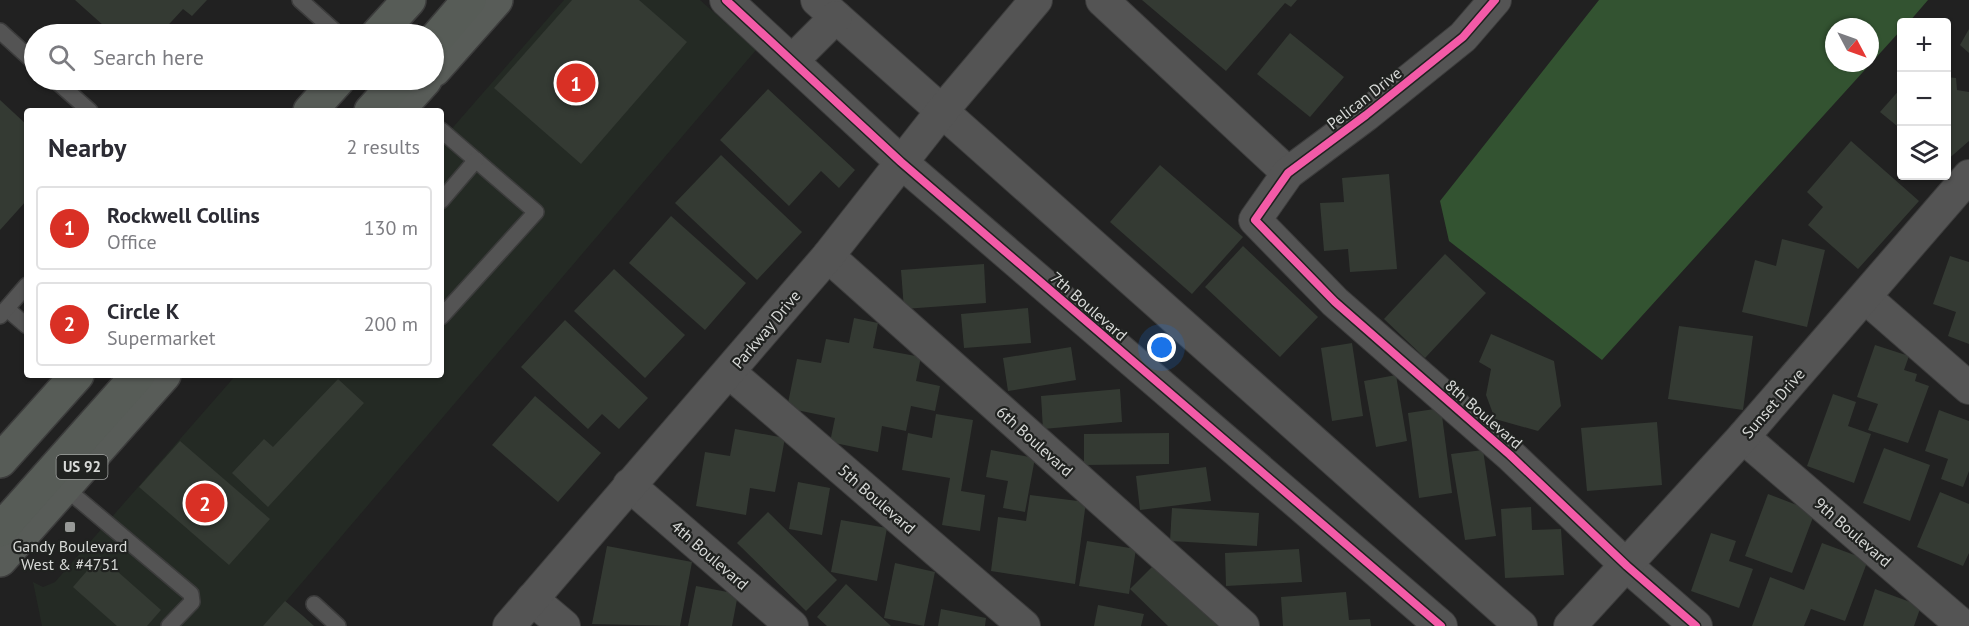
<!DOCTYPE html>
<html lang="en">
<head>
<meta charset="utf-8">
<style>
  :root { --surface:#fff; --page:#f7f7f7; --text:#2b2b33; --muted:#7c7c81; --line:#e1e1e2; --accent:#d93025 }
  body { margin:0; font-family:"PT Sans",sans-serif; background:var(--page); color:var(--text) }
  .controls { position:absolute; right:18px; top:18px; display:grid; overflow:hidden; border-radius:6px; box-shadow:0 2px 4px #0004 }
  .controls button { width:54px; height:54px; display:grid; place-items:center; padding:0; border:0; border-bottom:2px solid var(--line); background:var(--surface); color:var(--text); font:30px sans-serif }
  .compass { position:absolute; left:1825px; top:18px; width:54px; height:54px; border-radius:50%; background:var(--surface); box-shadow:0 2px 4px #0004; rotate:131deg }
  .you { position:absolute; left:1162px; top:348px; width:21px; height:21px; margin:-15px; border:4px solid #fff; border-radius:50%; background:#1a73e8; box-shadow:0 0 0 9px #1a73e833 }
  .badge { display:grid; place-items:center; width:39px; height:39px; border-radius:50%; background:var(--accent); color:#fff; font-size:20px; font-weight:700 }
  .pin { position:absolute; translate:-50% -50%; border:3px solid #fff; box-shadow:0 2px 6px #0006 }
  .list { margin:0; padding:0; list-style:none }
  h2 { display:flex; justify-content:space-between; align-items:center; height:78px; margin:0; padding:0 24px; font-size:26px }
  h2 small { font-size:20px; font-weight:400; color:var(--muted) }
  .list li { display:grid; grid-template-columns:39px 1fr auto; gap:18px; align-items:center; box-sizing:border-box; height:84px; margin:0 12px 12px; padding:0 12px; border:2px solid var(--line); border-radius:6px }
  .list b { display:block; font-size:22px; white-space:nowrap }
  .list p { margin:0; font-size:20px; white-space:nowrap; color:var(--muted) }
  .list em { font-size:20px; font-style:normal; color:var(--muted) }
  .icon { flex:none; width:33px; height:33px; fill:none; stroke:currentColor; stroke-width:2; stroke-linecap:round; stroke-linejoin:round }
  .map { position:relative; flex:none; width:1969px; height:626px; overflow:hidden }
  .search { position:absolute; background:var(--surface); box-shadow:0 2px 4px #0004; left:24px; top:24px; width:420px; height:66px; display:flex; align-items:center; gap:15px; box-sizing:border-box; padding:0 21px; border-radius:33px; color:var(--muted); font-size:22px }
  .panel { position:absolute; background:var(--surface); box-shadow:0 2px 4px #0004; left:24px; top:108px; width:420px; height:270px; border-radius:6px }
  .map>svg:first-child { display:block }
  .built { fill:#242a24 }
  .water { fill:#335331; fill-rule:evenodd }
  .building { fill:#343a33 }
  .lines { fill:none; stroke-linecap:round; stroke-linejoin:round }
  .service-casing { stroke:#3c3c3c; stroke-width:18 }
  .minor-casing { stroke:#3c3c3c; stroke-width:34 }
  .primary-casing { stroke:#3c3c3c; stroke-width:36 }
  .motorway-casing { stroke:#3c3c3c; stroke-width:36 }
  .service { stroke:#545454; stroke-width:15 }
  .minor { stroke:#545454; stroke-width:32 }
  .primary { stroke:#585c58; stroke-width:33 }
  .motorway { stroke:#575c57; stroke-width:33 }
  .cycleway-casing { stroke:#202220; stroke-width:11 }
  .cycleway { stroke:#f35aa7; stroke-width:8 }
  .poi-dot { fill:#979997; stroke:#202220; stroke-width:2 }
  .labels { text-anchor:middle; stroke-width:4.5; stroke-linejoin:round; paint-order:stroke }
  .shield { fill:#202220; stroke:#a0a2a0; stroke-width:1.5 }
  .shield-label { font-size:15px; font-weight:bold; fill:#d7d9d7 }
  .street-label { font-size:16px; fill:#d7d9d7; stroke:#202220 }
  .poi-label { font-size:16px; fill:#d7d9d7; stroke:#202220 }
</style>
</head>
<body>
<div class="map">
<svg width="1969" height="626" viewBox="0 0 1969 626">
  <rect width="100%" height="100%" fill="#212121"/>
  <polygon class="built" points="564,0 700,0 756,50 265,626 42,626 33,582 43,587 55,582 236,375 441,375 441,141"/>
  <path class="water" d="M1599,0H1928L1909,22H1902L1901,30L1602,360L1449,241L1440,201ZM1834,27H1870V63H1834Z"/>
  <g class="building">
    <polygon points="75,0 207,0 192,16 183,9 160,34 113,34"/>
    <polygon points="572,0 639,0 687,42 581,164 494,88"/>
    <polygon points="1142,0 1297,0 1291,7 1285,3 1226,71"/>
    <polygon points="1969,29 1969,53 1960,45"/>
    <polygon points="1290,33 1344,77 1310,117 1257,74"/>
    <polygon points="1946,77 1956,78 1957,90 1969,92 1969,141 1946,161"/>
    <polygon points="1902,87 1902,130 1880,112"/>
    <polygon points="768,89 855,170 839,188 821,171 789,206 720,140"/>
    <polygon points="0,100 27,125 27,200 0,230"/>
    <polygon points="1851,141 1919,201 1858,269 1808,225 1823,207 1807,192"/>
    <polygon points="721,155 802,232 757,280 675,203"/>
    <polygon points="1160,165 1243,237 1192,294 1110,222"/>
    <polygon points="1389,174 1397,269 1350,272 1348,249 1324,251 1320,203 1344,202 1342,178"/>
    <polygon points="671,216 746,283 705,330 629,263"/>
    <polygon points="1782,239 1825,250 1807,327 1742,312 1755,260 1776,266"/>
    <polygon points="1243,246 1318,317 1280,357 1205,287"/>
    <polygon points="1445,254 1486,293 1425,358 1384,319"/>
    <polygon points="1950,256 1969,262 1969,344 1948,336 1956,312 1933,304"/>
    <polygon points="984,264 986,303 904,309 901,270"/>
    <polygon points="614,269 685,335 645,378 574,311"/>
    <polygon points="1028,308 1031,343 964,348 961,314"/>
    <polygon points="854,318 878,323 873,348 921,357 916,381 940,386 935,411 911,406 906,431 882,426 878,452 830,442 835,418 787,408 797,359 821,363 826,339 849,343"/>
    <polygon points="565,320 648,398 619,429 602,414 588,429 521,367"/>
    <polygon points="1679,326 1753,336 1743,410 1668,399"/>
    <polygon points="1491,334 1554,361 1561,406 1538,431 1495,419 1486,395 1491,369 1479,362"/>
    <polygon points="1352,343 1363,416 1332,421 1321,348"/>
    <polygon points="1875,345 1909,356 1904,370 1917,374 1915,381 1929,386 1908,443 1868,430 1878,404 1857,397"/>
    <polygon points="1071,347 1076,380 1008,391 1003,358"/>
    <polygon points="1396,375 1407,441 1376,447 1364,381"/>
    <polygon points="338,379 364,403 268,507 232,473 264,439 273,447"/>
    <polygon points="1120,389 1122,422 1043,429 1041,396"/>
    <polygon points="1833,394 1856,402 1848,426 1871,434 1854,483 1807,466"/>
    <polygon points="535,396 601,453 558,502 492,445"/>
    <polygon points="1441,408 1452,493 1419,498 1408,413"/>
    <polygon points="1939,410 1969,421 1969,471 1963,487 1941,479 1948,459 1925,451"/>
    <polygon points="936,414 973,420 961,491 985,495 980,531 942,525 950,478 902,470 908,433 932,438"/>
    <polygon points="1657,422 1662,485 1587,491 1581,428"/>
    <polygon points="735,429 785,438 775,492 750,488 746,515 696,506 705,452 730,456"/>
    <polygon points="1169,433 1169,464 1084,465 1084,434"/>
    <polygon points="180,441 270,519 229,565 139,487"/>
    <polygon points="1884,448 1930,465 1910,521 1863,503"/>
    <polygon points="991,450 1035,458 1025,512 1003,508 1008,481 986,477"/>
    <polygon points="1483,450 1496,536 1465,540 1451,454"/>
    <polygon points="1206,467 1211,501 1140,510 1136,476"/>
    <polygon points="798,482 830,488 822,535 789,529"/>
    <polygon points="1940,492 1969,504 1969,553 1963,566 1917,547"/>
    <polygon points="1768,494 1815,512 1792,573 1745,556"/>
    <polygon points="1030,495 1086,502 1075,584 991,571 998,517 1026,521"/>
    <polygon points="1531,507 1532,530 1561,529 1564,575 1505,578 1501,509"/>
    <polygon points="1172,508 1259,513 1257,546 1170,541"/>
    <polygon points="768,512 837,580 806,611 737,543"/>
    <polygon points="841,520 887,528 877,581 831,572"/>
    <polygon points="1711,533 1736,541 1729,561 1753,569 1739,608 1691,591"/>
    <polygon points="1087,541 1136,549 1129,594 1079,586"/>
    <polygon points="1822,543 1868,560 1845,621 1811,609 1804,626 1752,626 1770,577 1804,590"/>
    <polygon points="607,546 692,562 680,626 592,624"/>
    <polygon points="1299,549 1302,582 1226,586 1225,553"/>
    <polygon points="100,556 161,610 147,626 117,626 73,587"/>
    <polygon points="895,563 935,572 924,626 884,618"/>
    <polygon points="1156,563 1219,626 1168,626 1130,589"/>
    <polygon points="846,584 891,626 827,626 817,617"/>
    <polygon points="696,586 738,594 732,626 688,626"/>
    <polygon points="1875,589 1921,606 1914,626 1863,626"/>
    <polygon points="1346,592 1349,620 1370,619 1371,626 1283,626 1281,597"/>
    <polygon points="285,601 303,616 314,626 263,626"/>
    <polygon points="1098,605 1144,614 1141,626 1094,626"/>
    <polygon points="941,609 986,618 985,626 938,626"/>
  </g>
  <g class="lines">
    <defs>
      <g id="service">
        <polyline points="300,0 338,34"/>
        <polyline points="0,31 34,62"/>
        <polyline points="55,80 90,111"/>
        <polyline points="441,130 536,212 441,317"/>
        <polyline points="441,201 476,160"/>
        <polyline points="7,309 27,326"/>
        <polyline points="0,316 27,285"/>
        <polyline points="64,487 191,594 192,602 169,626"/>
        <polyline points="314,604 338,626"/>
      </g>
      <g id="minor">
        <polyline points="726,0 901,162 1441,626"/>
        <polyline points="817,0 1521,626"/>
        <polyline points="1102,0 1288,173"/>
        <polyline points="1495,0 1463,37 1366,115 1288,173 1255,220 1335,302 1510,455 1627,566 1696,626"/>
        <polyline points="793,60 836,17"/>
        <polyline points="828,256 1243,626"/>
        <polyline points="1866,298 1969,388"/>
        <polyline points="729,372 1024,626"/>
        <polyline points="1743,437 1963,626"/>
        <polyline points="629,485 792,626"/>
        <polyline points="532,599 564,626"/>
        <polyline points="509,626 828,256 942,111 1036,0"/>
        <polyline points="1570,626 1743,437 1969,176"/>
      </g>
      <g id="primary">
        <polyline points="434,70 496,0"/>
        <polyline points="397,111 425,80"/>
        <polyline points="0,560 164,375"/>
      </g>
      <g id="motorway">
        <polyline points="378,34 409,0"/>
        <polyline points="434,41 469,0"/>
        <polyline points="310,111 338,80"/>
        <polyline points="371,111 399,80"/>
        <polyline points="0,461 77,375"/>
        <polyline points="0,530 138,375"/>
      </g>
    </defs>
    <use href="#service" class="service-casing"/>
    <use href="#minor" class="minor-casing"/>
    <use href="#primary" class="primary-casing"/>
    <use href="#motorway" class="motorway-casing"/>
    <use href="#service" class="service"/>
    <use href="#minor" class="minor"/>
    <use href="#primary" class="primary"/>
    <use href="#motorway" class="motorway"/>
    <defs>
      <g id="cycleway">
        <polyline points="726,0 901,162 1441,626"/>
        <polyline points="1495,0 1463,37 1366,115 1288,173 1255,220 1335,302 1510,455 1627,566 1696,626"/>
      </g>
    </defs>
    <use href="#cycleway" class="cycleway-casing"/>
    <use href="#cycleway" class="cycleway"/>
  </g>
  <rect class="poi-dot" x="64" y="521" width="12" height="12" rx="3"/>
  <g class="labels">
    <rect class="shield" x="56.5" y="455" width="51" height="24" rx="4.5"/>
    <g class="shield-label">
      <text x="82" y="472">US 92</text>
    </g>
    <g class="street-label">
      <text transform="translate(1364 98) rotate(-38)" y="6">Pelican Drive</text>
      <text transform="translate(1089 306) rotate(41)" y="6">7th Boulevard</text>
      <text transform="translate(766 329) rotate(-50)" y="6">Parkway Drive</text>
      <text transform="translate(1773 403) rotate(-49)" y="6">Sunset Drive</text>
      <text transform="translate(1484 414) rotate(41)" y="6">8th Boulevard</text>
      <text transform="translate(1035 441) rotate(42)" y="6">6th Boulevard</text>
      <text transform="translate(877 499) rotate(41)" y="6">5th Boulevard</text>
      <text transform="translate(1853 532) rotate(41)" y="6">9th Boulevard</text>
      <text transform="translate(710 555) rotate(41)" y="6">4th Boulevard</text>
    </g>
    <g class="poi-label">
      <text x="70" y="552">Gandy Boulevard<tspan x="70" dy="18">West &amp; #4751</tspan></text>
    </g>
  </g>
</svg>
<div class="controls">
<button>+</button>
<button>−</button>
<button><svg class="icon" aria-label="layers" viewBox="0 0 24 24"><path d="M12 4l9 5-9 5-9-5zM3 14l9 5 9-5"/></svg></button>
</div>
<svg class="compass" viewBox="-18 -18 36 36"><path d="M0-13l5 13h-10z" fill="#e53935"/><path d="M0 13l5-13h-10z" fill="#7c7c81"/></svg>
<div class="you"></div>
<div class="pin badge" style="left:576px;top:83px">1</div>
<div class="pin badge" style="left:205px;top:503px">2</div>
<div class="search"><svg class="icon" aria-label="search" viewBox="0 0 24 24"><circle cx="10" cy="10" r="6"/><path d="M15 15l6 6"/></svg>Search here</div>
<section class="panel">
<h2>Nearby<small>2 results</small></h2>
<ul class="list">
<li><span class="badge">1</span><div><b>Rockwell Collins</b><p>Office</p></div><em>130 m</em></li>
<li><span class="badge">2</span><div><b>Circle K</b><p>Supermarket</p></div><em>200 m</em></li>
</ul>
</section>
</div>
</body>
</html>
